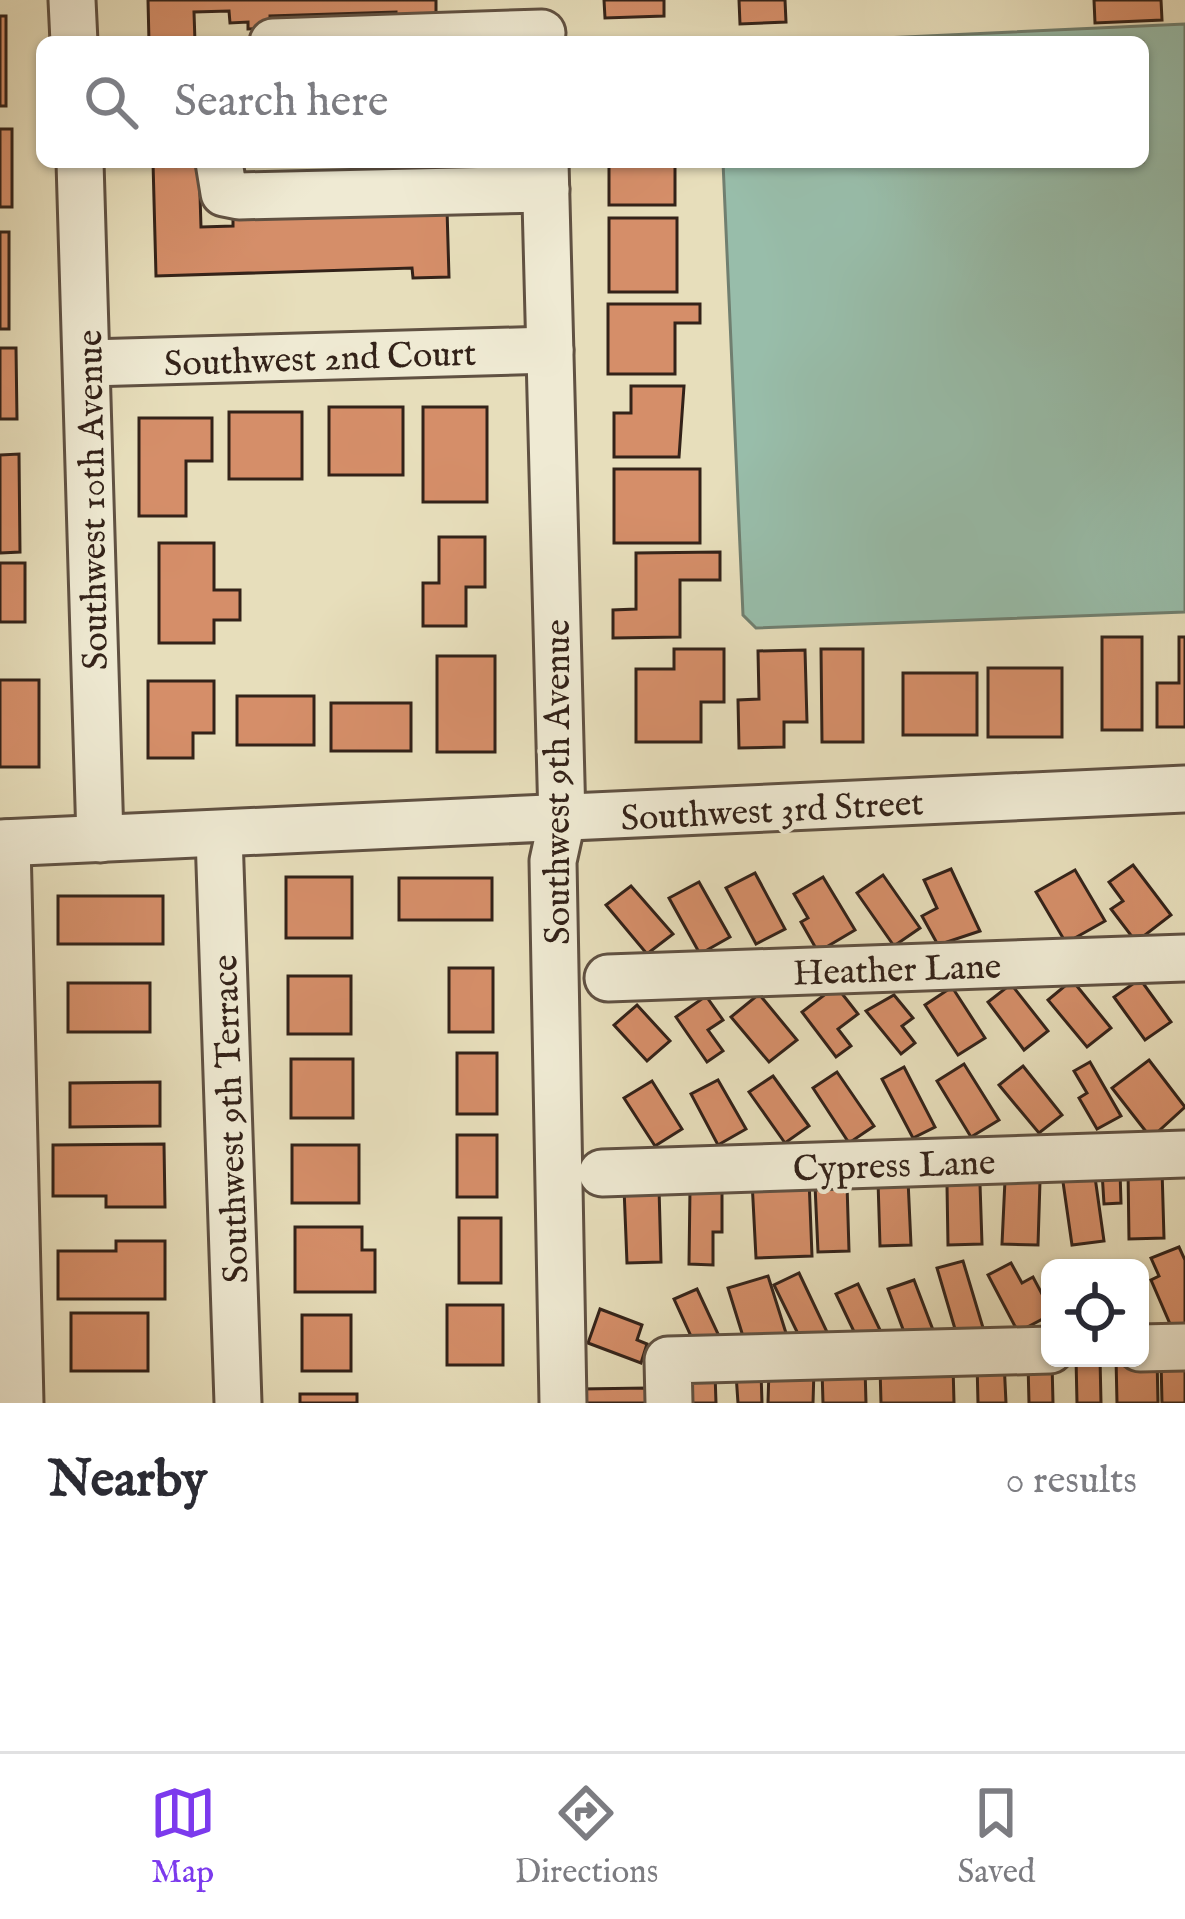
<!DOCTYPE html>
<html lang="en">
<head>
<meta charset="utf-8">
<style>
  :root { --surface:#fff; --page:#f2f2f3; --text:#2b2b33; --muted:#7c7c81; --line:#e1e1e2; --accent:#7c3aed }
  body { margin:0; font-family:"IM FELL English",serif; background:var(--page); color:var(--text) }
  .controls { position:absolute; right:36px; bottom:36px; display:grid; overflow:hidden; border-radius:18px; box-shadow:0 3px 9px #0004 }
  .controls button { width:108px; height:108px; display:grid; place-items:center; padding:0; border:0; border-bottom:3px solid var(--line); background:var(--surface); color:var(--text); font:60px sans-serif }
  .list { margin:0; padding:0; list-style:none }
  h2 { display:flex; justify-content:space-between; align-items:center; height:156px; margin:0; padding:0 48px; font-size:51px }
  h2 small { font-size:39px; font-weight:400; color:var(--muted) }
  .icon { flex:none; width:66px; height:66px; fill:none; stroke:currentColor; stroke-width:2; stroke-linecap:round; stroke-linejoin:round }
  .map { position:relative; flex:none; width:1185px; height:1403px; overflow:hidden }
  .search { position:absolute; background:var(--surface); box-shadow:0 3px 9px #0004; left:36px; right:36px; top:36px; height:132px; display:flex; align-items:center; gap:30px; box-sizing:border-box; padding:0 42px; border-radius:18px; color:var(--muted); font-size:45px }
  .sheet { height:348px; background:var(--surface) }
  nav { display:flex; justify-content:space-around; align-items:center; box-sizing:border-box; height:168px; border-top:3px solid var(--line); background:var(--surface); font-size:33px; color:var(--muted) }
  nav a { display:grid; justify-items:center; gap:6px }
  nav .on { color:var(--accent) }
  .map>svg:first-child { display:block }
  .water { fill:#98bdaa; stroke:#707f70; stroke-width:3 }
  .building { fill:#d58e69; stroke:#332219; stroke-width:3 }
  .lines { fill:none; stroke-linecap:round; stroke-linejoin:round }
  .minor-casing { stroke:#605142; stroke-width:51 }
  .minor { stroke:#efead3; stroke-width:45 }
  .labels { text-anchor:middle; stroke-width:9; stroke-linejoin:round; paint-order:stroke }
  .street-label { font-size:36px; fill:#332219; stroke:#efead3 }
</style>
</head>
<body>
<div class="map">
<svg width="1185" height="1403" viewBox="0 0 1185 1403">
  <rect width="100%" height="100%" fill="#e7debb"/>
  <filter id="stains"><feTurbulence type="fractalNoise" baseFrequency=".00167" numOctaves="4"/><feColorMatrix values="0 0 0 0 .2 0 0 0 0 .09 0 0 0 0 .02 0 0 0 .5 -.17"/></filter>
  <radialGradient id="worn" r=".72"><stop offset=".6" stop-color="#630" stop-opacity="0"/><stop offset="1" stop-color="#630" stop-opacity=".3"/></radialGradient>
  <polygon class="water" points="1185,24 1185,612 756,628 743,615 723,162 1143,162 1143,42 797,42"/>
  <g class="building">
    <polygon points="148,0 436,0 436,16 396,24 396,12 270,16 270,28 248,29 248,22 230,23 229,11 194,12 195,42 149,42"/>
    <polygon points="604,0 664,0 664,16 605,18"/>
    <polygon points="739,0 785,0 786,22 740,24"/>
    <polygon points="1094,0 1161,0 1162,20 1095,23"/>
    <rect x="0" y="16" width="6" height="90"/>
    <rect x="0" y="129" width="12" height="78"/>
    <polygon points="153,162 199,162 201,227 233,226 233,214 447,209 449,277 413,278 412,268 156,276"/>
    <rect x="609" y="162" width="66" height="43"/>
    <rect x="609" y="218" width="68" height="74"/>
    <rect x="0" y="232" width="9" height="97"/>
    <polygon points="608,304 700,304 700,323 675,323 675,374 608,374"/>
    <polygon points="0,348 16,348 17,419 0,419"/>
    <polygon points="631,386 684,386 679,457 614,457 614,413 631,413"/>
    <rect x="329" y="407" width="74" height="68"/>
    <rect x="423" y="407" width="64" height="95"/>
    <rect x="229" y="412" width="73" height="67"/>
    <polygon points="139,418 212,418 212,461 186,461 186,516 139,516"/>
    <polygon points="19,454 20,552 0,553 0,455"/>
    <rect x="614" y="469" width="86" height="74"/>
    <polygon points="439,537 485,537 485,587 466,587 466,626 423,626 423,583 439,583"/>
    <polygon points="159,543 214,543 214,590 240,590 240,620 214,620 214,643 159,643"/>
    <polygon points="720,552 720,580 680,580 680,637 613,638 613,610 636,609 636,553"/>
    <rect x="0" y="563" width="25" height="59"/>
    <rect x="1102" y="637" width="40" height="93"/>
    <polygon points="1179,637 1185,637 1185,727 1157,727 1157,683 1179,683"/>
    <polygon points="674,649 724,649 724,702 701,702 701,742 636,742 636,669 674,669"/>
    <polygon points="821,649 863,649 863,742 822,742"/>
    <polygon points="805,650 807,722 784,722 784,747 739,748 738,700 759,699 758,651"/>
    <rect x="437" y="656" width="58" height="96"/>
    <rect x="988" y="668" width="74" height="69"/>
    <rect x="903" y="673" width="74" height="62"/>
    <rect x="0" y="680" width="39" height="87"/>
    <polygon points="148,681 214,681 214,733 193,733 193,758 148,758"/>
    <rect x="237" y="696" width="77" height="49"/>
    <rect x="331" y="703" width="80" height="48"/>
    <polygon points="1133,865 1171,915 1136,942 1111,909 1123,901 1109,882"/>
    <polygon points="951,869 980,931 938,945 922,916 937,908 924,880"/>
    <polygon points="1075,870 1105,921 1066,943 1036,892"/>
    <polygon points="755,873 785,929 756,944 726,888"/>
    <polygon points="883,875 920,928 894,946 857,893"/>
    <rect x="286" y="877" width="66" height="61"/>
    <polygon points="823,877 855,930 818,952 801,922 808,918 794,894"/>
    <rect x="399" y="878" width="93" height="42"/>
    <polygon points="699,882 730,937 700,954 669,898"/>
    <polygon points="631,886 673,934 647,954 606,905"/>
    <rect x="58" y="896" width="105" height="48"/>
    <rect x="449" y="968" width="44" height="64"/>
    <rect x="288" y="976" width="63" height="58"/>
    <polygon points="1140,979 1171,1022 1145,1040 1114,997"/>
    <polygon points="1072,980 1111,1028 1087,1047 1048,1000"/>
    <rect x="68" y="983" width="82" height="49"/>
    <polygon points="1011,984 1048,1031 1024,1050 988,1002"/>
    <polygon points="836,986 858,1014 838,1029 851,1046 836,1057 802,1012"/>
    <polygon points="952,987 985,1038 958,1055 925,1005"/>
    <polygon points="759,994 797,1040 769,1062 731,1017"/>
    <polygon points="894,995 913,1018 902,1026 915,1043 901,1054 866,1011"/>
    <polygon points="706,996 723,1020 708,1030 723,1051 707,1062 676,1017"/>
    <polygon points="637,1005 670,1041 647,1061 614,1025"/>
    <rect x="457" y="1053" width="40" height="61"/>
    <rect x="291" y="1059" width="62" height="59"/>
    <polygon points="1149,1060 1185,1107 1151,1138 1112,1088"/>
    <polygon points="1090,1062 1121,1116 1097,1129 1079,1098 1087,1093 1074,1071"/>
    <polygon points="964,1064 999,1120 971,1137 937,1081"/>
    <polygon points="1023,1066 1062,1115 1039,1133 999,1085"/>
    <polygon points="904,1067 935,1127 913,1138 882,1079"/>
    <polygon points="837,1072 874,1126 849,1143 813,1088"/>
    <polygon points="773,1076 809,1126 785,1143 749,1092"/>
    <polygon points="718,1080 746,1129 718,1145 691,1094"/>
    <polygon points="652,1081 682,1129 655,1146 624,1098"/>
    <polygon points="160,1082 160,1126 70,1127 70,1083"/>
    <rect x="457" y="1135" width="40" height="62"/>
    <polygon points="164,1144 165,1207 106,1207 106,1196 53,1196 53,1145"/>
    <rect x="292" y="1145" width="67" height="58"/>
    <polygon points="1162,1169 1164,1238 1129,1239 1128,1170"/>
    <polygon points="1094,1170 1104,1241 1072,1245 1062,1175"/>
    <polygon points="1120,1171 1121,1203 1104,1204 1102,1172"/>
    <polygon points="809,1179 812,1256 756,1258 752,1181"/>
    <polygon points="908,1180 911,1245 880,1246 878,1181"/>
    <polygon points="1005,1180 1040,1181 1038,1245 1002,1244"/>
    <polygon points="847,1184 849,1251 818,1252 815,1185"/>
    <polygon points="980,1184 982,1244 948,1245 947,1185"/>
    <polygon points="659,1187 661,1262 627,1263 624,1188"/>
    <polygon points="690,1188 722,1189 722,1232 713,1232 713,1265 689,1264"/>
    <rect x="459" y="1218" width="42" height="65"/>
    <polygon points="295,1227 362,1227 362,1250 375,1250 375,1292 295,1292"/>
    <polygon points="116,1241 165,1241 165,1299 58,1299 58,1251 116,1251"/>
    <polygon points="1179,1247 1185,1260 1185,1329 1174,1333 1151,1280 1159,1276 1151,1258"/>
    <polygon points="963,1261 984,1331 958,1339 937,1268"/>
    <polygon points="1011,1263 1022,1283 1033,1277 1050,1309 1050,1315 1018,1332 988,1275"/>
    <polygon points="799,1273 828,1334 804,1346 774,1285"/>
    <polygon points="768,1276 786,1333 746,1346 728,1288"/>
    <polygon points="914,1280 933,1330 907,1340 888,1289"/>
    <polygon points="858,1284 881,1332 859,1342 836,1294"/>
    <polygon points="697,1289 719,1336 696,1347 674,1299"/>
    <rect x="447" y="1305" width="56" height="60"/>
    <polygon points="600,1309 642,1325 637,1340 647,1344 641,1363 588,1343"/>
    <rect x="71" y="1313" width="77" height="58"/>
    <rect x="302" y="1315" width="49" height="56"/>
    <polygon points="1157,1357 1158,1403 1117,1403 1116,1358"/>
    <polygon points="1076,1358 1100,1358 1101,1403 1077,1403"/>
    <polygon points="1185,1359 1185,1403 1162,1403 1161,1360"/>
    <polygon points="1004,1361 1006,1403 978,1403 977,1362"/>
    <polygon points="1052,1362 1053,1403 1029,1403 1028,1363"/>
    <polygon points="953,1365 954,1403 881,1403 880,1367"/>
    <polygon points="865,1368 866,1403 823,1403 822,1369"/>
    <polygon points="769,1369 814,1370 813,1403 768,1403"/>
    <polygon points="761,1372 762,1403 738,1403 736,1374"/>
    <polygon points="715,1373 716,1403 687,1403 687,1374"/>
    <polygon points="647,1388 647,1403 582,1403 581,1389"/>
    <rect x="300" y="1394" width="57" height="9"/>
  </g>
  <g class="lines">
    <defs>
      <g id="minor">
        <polyline points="72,0 74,42"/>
        <polyline points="273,42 542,33"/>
        <polyline points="80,162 100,839"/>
        <polyline points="219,162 224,193 239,196 546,189"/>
        <polyline points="545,162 562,820 553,861 563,1403"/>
        <polyline points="89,363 550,350"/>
        <polyline points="219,835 238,1403"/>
        <polyline points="0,843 1185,789"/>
        <polyline points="7,843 20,1403"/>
        <polyline points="608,978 1185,958"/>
        <polyline points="602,1173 1185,1154"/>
        <polyline points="1140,1348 1185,1347"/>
        <polyline points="669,1403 668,1360 1050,1350"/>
      </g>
    </defs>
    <use href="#minor" class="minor-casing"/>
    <use href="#minor" class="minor"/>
  </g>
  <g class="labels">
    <g class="street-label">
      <text transform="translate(320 357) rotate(-2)" y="13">Southwest 2nd Court</text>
      <text transform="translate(91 500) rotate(-91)" y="13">Southwest 10th Avenue</text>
      <text transform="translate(556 782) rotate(-90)" y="13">Southwest 9th Avenue</text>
      <text transform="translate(772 809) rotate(-3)" y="13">Southwest 3rd Street</text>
      <text transform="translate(897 968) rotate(-2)" y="13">Heather Lane</text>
      <text transform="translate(229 1119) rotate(-92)" y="13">Southwest 9th Terrace</text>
      <text transform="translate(894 1164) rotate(-2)" y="13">Cypress Lane</text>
    </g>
  </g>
  <rect width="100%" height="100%" filter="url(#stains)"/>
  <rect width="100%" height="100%" fill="url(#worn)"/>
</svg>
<div class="controls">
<button><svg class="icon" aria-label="locate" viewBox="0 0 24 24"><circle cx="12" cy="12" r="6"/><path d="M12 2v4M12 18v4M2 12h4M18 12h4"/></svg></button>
</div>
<div class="search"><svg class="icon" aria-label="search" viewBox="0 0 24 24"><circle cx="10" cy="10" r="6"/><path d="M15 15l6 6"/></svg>Search here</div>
</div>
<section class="sheet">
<h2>Nearby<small>0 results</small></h2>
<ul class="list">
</ul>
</section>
<nav>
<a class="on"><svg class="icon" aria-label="map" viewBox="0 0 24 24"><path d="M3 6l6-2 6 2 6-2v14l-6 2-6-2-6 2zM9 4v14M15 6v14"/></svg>Map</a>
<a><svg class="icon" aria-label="directions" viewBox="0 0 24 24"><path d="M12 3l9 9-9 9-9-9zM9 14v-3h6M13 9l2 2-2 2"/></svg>Directions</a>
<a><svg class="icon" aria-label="saved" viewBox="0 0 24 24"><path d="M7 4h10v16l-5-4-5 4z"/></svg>Saved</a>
</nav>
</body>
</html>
